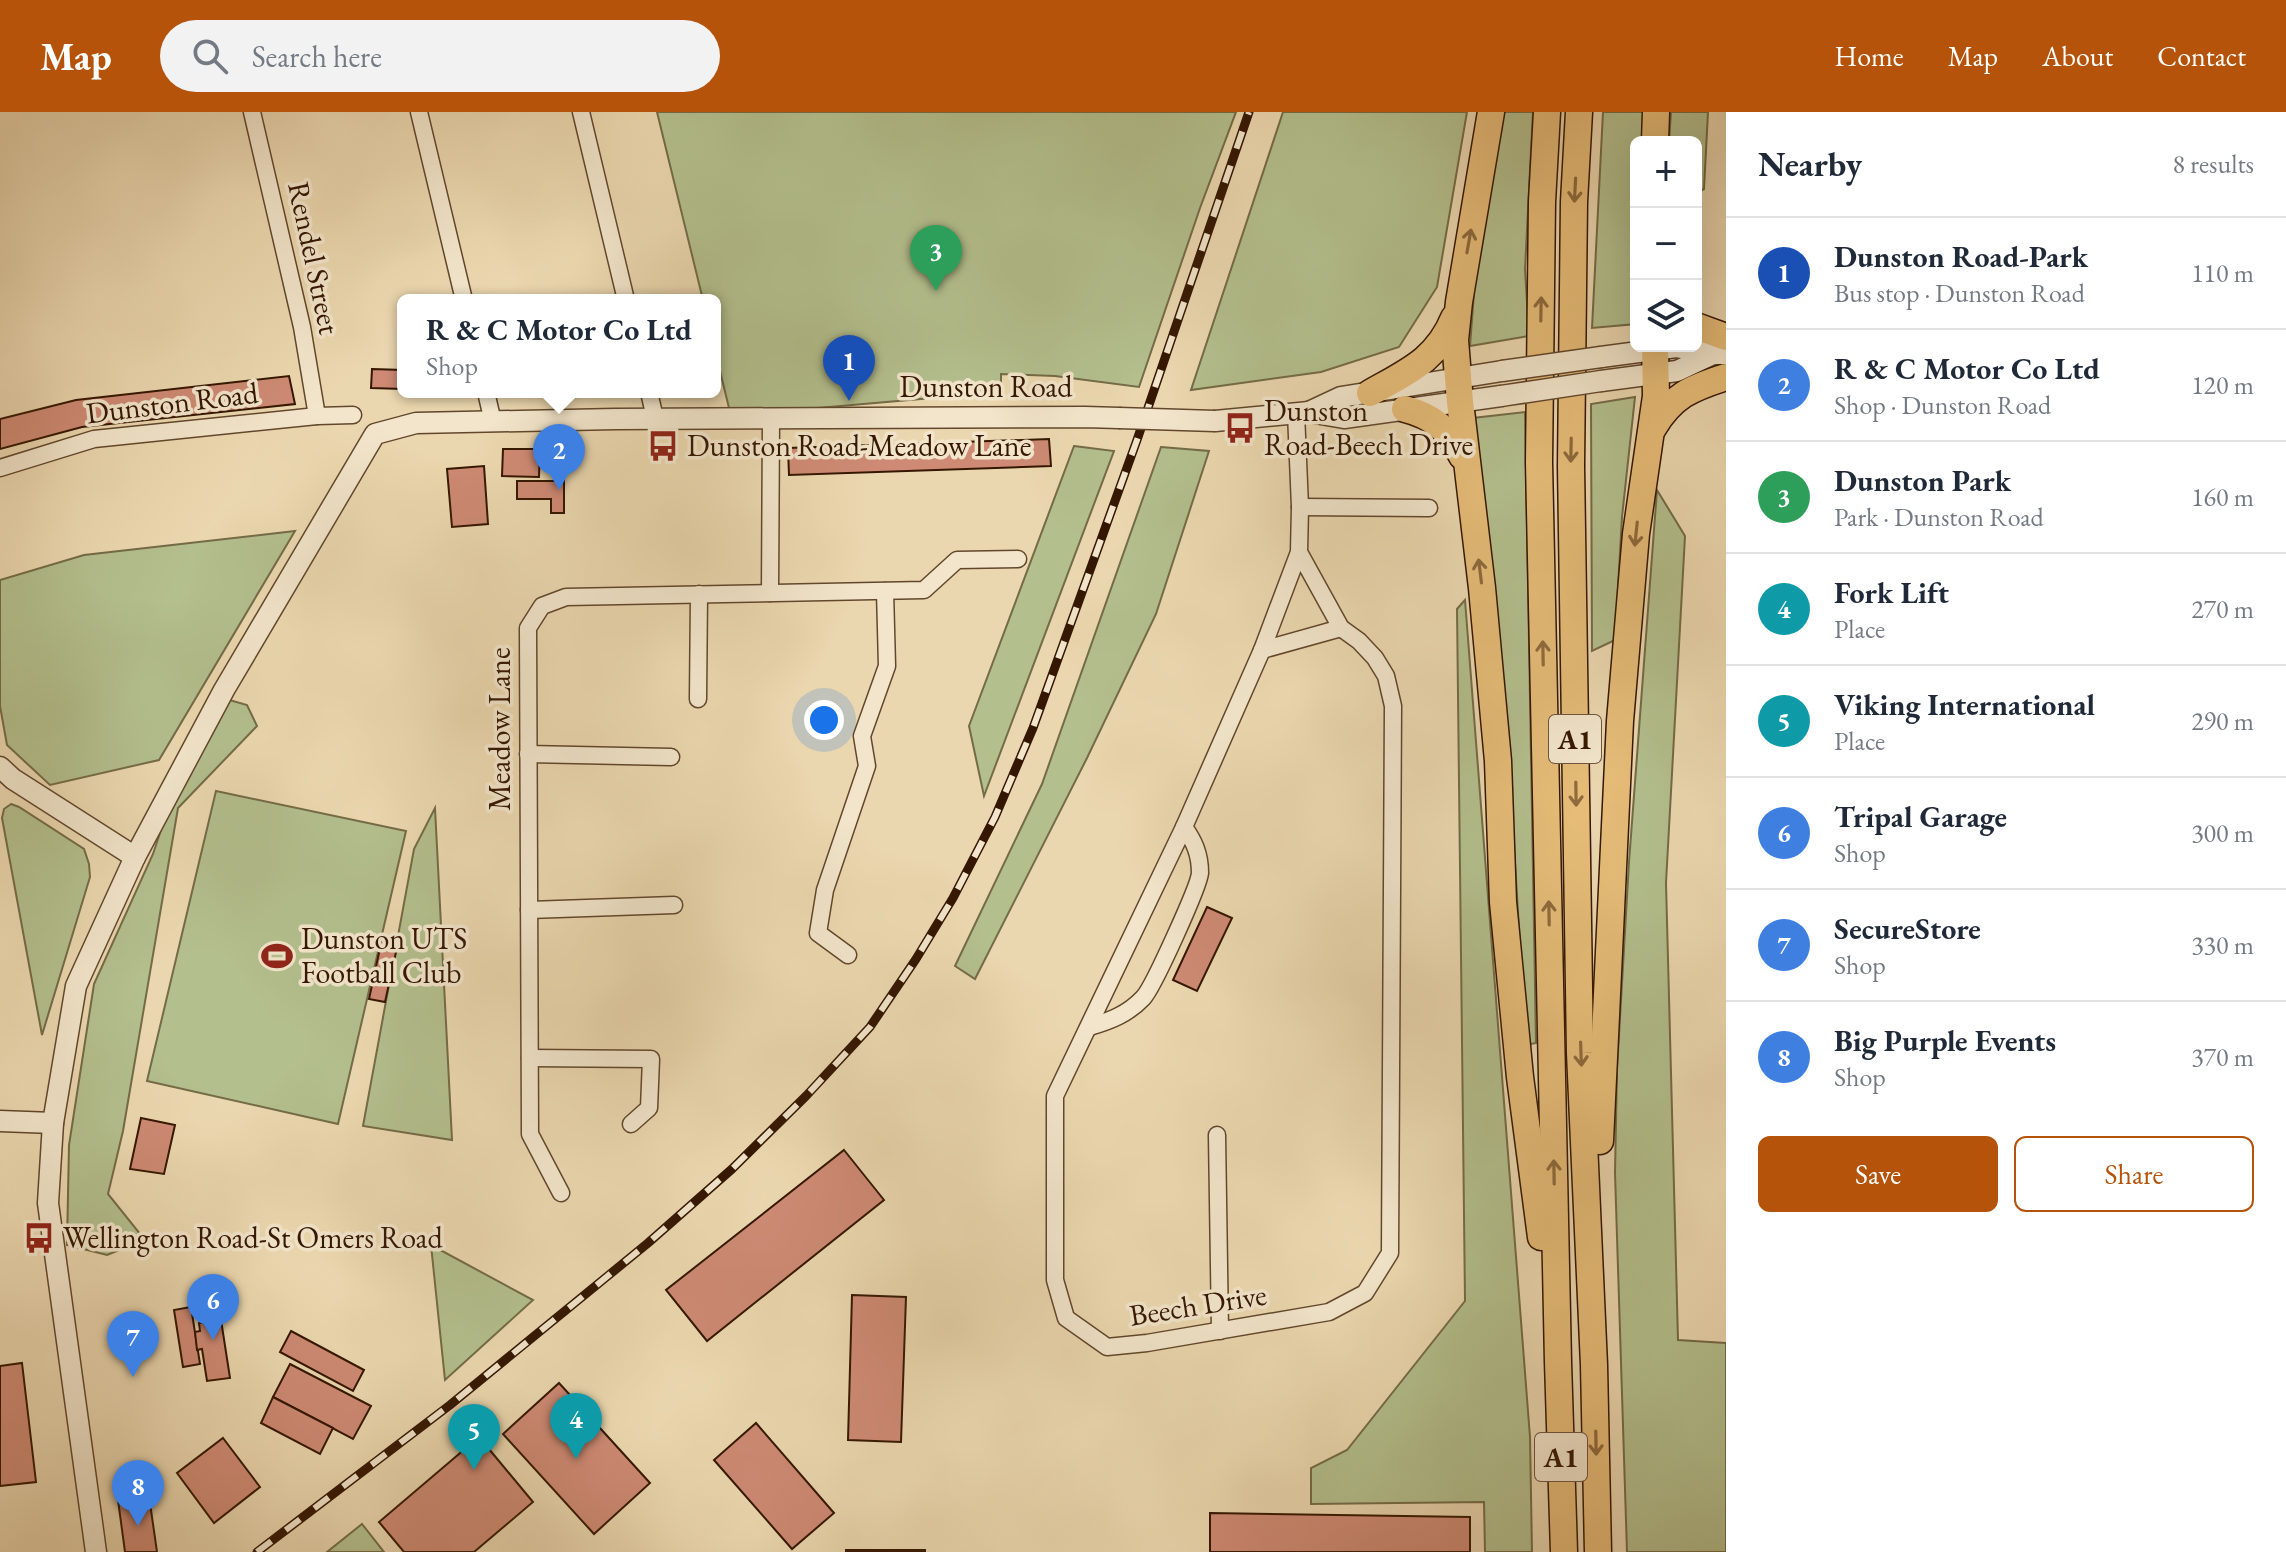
<!DOCTYPE html>
<html lang="en">
<head>
<meta charset="utf-8">
<style>
  :root { --surface:#fff; --page:#f2f2f3; --text:#1f2937; --muted:#747a83; --line:#e0e1e3; --accent:#b45309 }
  body { margin:0; font-family:"EB Garamond",serif; background:var(--page); color:var(--text) }
  .controls { position:absolute; right:24px; top:24px; display:grid; overflow:hidden; border-radius:12px; box-shadow:0 8px 32px #0002 }
  .controls button { width:72px; height:72px; display:grid; place-items:center; padding:0; border:0; border-bottom:2px solid var(--line); background:var(--surface); color:var(--text); font:40px sans-serif }
  .you { position:absolute; left:824px; top:608px; width:28px; height:28px; margin:-20px; border:6px solid #fff; border-radius:50%; background:#1a73e8; box-shadow:0 0 0 12px #1a73e833 }
  .badge { display:grid; place-items:center; width:52px; height:52px; border-radius:50%; background:var(--accent); color:#fff; font-size:26px; font-weight:700 }
  .pin { position:absolute; translate:-50% -66px; filter:drop-shadow(0 2px 4px #0008) }
  .pin::after { content:''; position:absolute; top:42px; width:28px; height:24px; background:inherit; clip-path:polygon(0 0,100% 0,50% 100%) }
  .popup { position:absolute; left:397px; top:182px; width:324px; height:104px; box-sizing:border-box; display:grid; place-content:center; border-radius:12px; background:var(--surface); filter:drop-shadow(0 2px 6px #0005); font-size:26px; white-space:nowrap; color:var(--muted) }
  .popup b { font-size:30px; color:var(--text) }
  .popup::after { content:''; position:absolute; left:50%; top:100%; margin-left:-16px; border:16px solid transparent; border-top-color:var(--surface) }
  .list { margin:0; padding:0; list-style:none }
  h2 { display:flex; justify-content:space-between; align-items:center; height:104px; margin:0; padding:0 32px; font-size:34px }
  h2 small { font-size:26px; font-weight:400; color:var(--muted) }
  .list li { display:grid; grid-template-columns:52px 1fr auto; gap:24px; align-items:center; box-sizing:border-box; height:112px; padding:0 32px; border-top:2px solid var(--line) }
  .list b { display:block; font-size:30px; white-space:nowrap }
  .list p { margin:0; font-size:26px; white-space:nowrap; color:var(--muted) }
  .list em { font-size:26px; font-style:normal; color:var(--muted) }
  .actions { display:flex; gap:16px; padding:24px 32px }
  .actions a { flex:1; padding:18px 0; border:2px solid var(--accent); border-radius:12px; text-align:center; font-size:28px; color:var(--accent) }
  .actions .main { background:var(--accent); color:#fff }
  .icon { flex:none; width:44px; height:44px; fill:none; stroke:currentColor; stroke-width:2; stroke-linecap:round; stroke-linejoin:round }
  .map { position:relative; flex:none; width:1726px; height:1440px; overflow:hidden }
  header { display:flex; align-items:center; gap:48px; box-sizing:border-box; height:112px; padding:0 40px; background:var(--accent); color:#fff }
  header strong { font-size:38px }
  nav { display:flex; gap:44px; margin-inline-start:auto; font-size:28px }
  .search { width:560px; height:72px; background:var(--page); display:flex; align-items:center; gap:20px; box-sizing:border-box; padding:0 28px; border-radius:44px; color:var(--muted); font-size:30px }
  main { display:flex }
  aside { flex:1; background:var(--surface) }
  .map>svg:first-child { display:block }
  .green { fill:#b3bf8d; stroke:#746b47; stroke-width:2 }
  .building { fill:#ce8a74; stroke:#351701; stroke-width:2 }
  .lines { fill:none; stroke-linecap:round; stroke-linejoin:round }
  .minor-casing { stroke:#62472c; stroke-width:19 }
  .tertiary-casing { stroke:#62472c; stroke-width:23 }
  .trunk-casing { stroke:#351701; stroke-width:29 }
  .minor { stroke:#f2e5cb; stroke-width:16 }
  .tertiary { stroke:#f2e5cb; stroke-width:20 }
  .trunk { stroke:#e6bc78; stroke-width:26 }
  .rail-casing { stroke:#351701; stroke-width:9 }
  .rail { stroke:#f2e5cb; stroke-width:6; stroke-dasharray:18; stroke-linecap:butt }
  .tertiary-bridge-casing { stroke:#62472c; stroke-width:23; stroke-linecap:butt }
  .tertiary-bridge { stroke:#f2e5cb; stroke-width:20 }
  .oneway { stroke:#8e6a3c }
  .labels { text-anchor:middle; stroke-width:7; stroke-linejoin:round; paint-order:stroke }
  .shield { fill:#f2e5cb; stroke:#6e553e; stroke-width:2 }
  .shield-label { font-size:28px; font-weight:bold; fill:#351701 }
  .street-label { font-size:30px; fill:#351701; stroke:#f2e5cb }
  .poi-label { font-size:30px; fill:#351701; stroke:#f2e5cb; text-anchor:start }
</style>
</head>
<body>
<header>
<strong>Map</strong>
<div class="search"><svg class="icon" aria-label="search" viewBox="0 0 24 24"><circle cx="10" cy="10" r="6"/><path d="M15 15l6 6"/></svg>Search here</div>
<nav><a>Home</a><a>Map</a><a>About</a><a>Contact</a></nav>
</header>
<main>
<div class="map">
<svg width="1726" height="1440" viewBox="0 0 1726 1440">
  <rect width="100%" height="100%" fill="#ebd7af"/>
  <filter id="stains"><feTurbulence type="fractalNoise" baseFrequency=".0025" numOctaves="4"/><feColorMatrix values="0 0 0 0 .2 0 0 0 0 .09 0 0 0 0 .02 0 0 0 .5 -.17"/></filter>
  <radialGradient id="worn" r=".72"><stop offset=".6" stop-color="#630" stop-opacity="0"/><stop offset="1" stop-color="#630" stop-opacity=".3"/></radialGradient>
  <g class="green">
    <polygon points="657,0 1236,0 1200,96 1139,275 1055,264 1001,262 1001,280 783,299 730,300 715,239 715,188 703,188"/>
    <polygon points="1283,0 1467,0 1437,175 1399,235 1321,260 1191,278"/>
    <polygon points="1503,0 1533,0 1525,157 1529,224 1470,234 1476,154"/>
    <polygon points="1603,0 1644,0 1643,30 1636,30 1636,212 1592,216"/>
    <polygon points="1671,0 1708,0 1704,77 1696,81 1696,30 1669,30"/>
    <polygon points="1635,285 1622,405 1615,528 1592,539 1591,292"/>
    <polygon points="1525,300 1536,931 1526,933 1509,651 1473,306"/>
    <polygon points="1074,334 1114,339 984,684 969,614"/>
    <polygon points="1161,335 1209,339 1156,502 1087,646 975,867 955,854 1042,672"/>
    <polygon points="1657,378 1685,424 1666,771 1678,1228 1726,1231 1726,1440 1627,1440 1615,1061 1617,958 1629,750"/>
    <polygon points="295,419 159,648 50,673 7,633 0,594 0,468 84,443"/>
    <polygon points="1465,488 1530,1325 1532,1440 1485,1440 1484,1390 1311,1392 1311,1356 1347,1338 1465,1189 1457,497"/>
    <polygon points="226,587 247,593 257,614 178,696 123,1019 108,1082 145,1128 107,1143 67,1133 69,1033 94,872 153,742 170,691"/>
    <polygon points="216,679 406,719 338,1012 147,969"/>
    <polygon points="11,692 19,695 84,737 89,752 90,765 42,923 2,706 4,697"/>
    <polygon points="435,696 452,1028 363,1014 414,737"/>
    <polygon points="431,1133 533,1188 445,1268"/>
    <polygon points="362,1412 384,1440 327,1440"/>
  </g>
  <g class="building">
    <polygon points="372,257 403,258 403,277 371,276"/>
    <polygon points="289,264 295,292 82,315 0,337 0,307 76,288"/>
    <polygon points="1049,327 1051,354 789,363 788,336"/>
    <polygon points="503,337 540,337 539,365 502,364"/>
    <polygon points="484,354 488,412 452,415 447,357"/>
    <polygon points="517,369 564,369 564,401 551,401 551,387 517,387"/>
    <polygon points="1207,795 1232,806 1197,879 1173,868"/>
    <polygon points="382,827 398,831 385,890 369,887"/>
    <polygon points="141,1006 175,1013 164,1062 130,1057"/>
    <polygon points="844,1038 884,1088 707,1229 666,1178"/>
    <polygon points="852,1183 906,1185 901,1330 848,1328"/>
    <polygon points="191,1195 200,1252 183,1255 174,1198"/>
    <polygon points="221,1208 230,1266 207,1269 202,1237 197,1238 195,1220 200,1219 199,1211"/>
    <polygon points="291,1219 364,1258 353,1279 280,1240"/>
    <polygon points="22,1251 36,1370 0,1374 0,1254"/>
    <polygon points="290,1252 371,1294 353,1327 273,1285"/>
    <polygon points="559,1271 650,1371 594,1422 503,1322"/>
    <polygon points="273,1285 333,1316 320,1342 261,1311"/>
    <polygon points="756,1311 834,1401 792,1437 714,1348"/>
    <polygon points="479,1325 533,1390 474,1440 404,1440 379,1410"/>
    <polygon points="223,1326 260,1375 214,1411 177,1361"/>
    <polygon points="149,1384 157,1440 125,1440 118,1388"/>
    <polygon points="1210,1401 1470,1405 1470,1440 1210,1440"/>
    <rect x="846" y="1438" width="79" height="2"/>
  </g>
  <g class="lines">
    <defs>
      <g id="minor">
        <polyline points="252,0 302,215 317,304"/>
        <polyline points="419,0 464,188"/>
        <polyline points="581,0 626,188"/>
        <polyline points="486,280 493,310"/>
        <polyline points="649,280 655,306"/>
        <polyline points="1296,301 1300,395 1299,440 1262,538 1184,715 1055,984 1055,1168 1066,1206 1107,1235 1147,1231 1329,1200 1365,1181 1390,1141 1393,594 1386,564 1375,546 1359,529 1341,516 1299,440"/>
        <polyline points="0,356 94,327 317,304 353,303"/>
        <polyline points="1300,395 1429,396"/>
        <polyline points="770,481 771,306"/>
        <polyline points="1262,538 1341,516"/>
        <polyline points="698,587 699,482"/>
        <polyline points="528,642 671,645"/>
        <polyline points="529,798 674,793"/>
        <polyline points="848,843 818,821 825,778 867,654 862,624 887,554 885,479"/>
        <path d="M1089,915C1110,909 1128,902 1143,886C1153,876 1199,774 1200,761C1200,742 1194,729 1184,715"/>
        <polyline points="530,946 651,947 649,996 631,1012"/>
        <polyline points="1217,1023 1220,1219"/>
        <polyline points="561,1081 530,1022 528,516 542,494 566,485 924,478 957,448 1018,447"/>
      </g>
      <g id="tertiary">
        <polyline points="1601,245 1676,235 1713,242"/>
        <polyline points="1601,269 1677,259 1713,242 1726,242"/>
        <polyline points="1309,300 1341,285 1502,259"/>
        <polyline points="1215,309 1309,300 1344,306 1501,284"/>
        <polyline points="0,655 13,667 135,745"/>
        <polyline points="0,1009 53,1011"/>
        <polyline points="96,1440 48,1091 53,1011 76,874 135,745 224,578 375,322 416,311 615,307 1085,305 1119,306"/>
      </g>
      <g id="trunk">
        <polyline points="1491,0 1459,190 1455,228 1460,290 1482,476 1498,649 1503,790 1520,965 1541,1125"/>
        <polyline points="1547,0 1542,90 1539,350 1558,1250 1564,1440"/>
        <polyline points="1579,0 1574,90 1571,354 1580,941 1594,1253 1598,1440"/>
        <polyline points="1655,30 1656,0"/>
        <polyline points="1696,214 1726,225"/>
        <path d="M1370,281C1407,260 1437,248 1454,206"/>
        <path d="M1405,297C1433,304 1449,318 1462,344"/>
        <path d="M1653,316C1672,284 1691,276 1726,265"/>
        <polyline points="1600,1029 1620,609 1636,422 1656,284 1655,234"/>
      </g>
    </defs>
    <use href="#minor" class="minor-casing"/>
    <use href="#tertiary" class="tertiary-casing"/>
    <use href="#trunk" class="trunk-casing"/>
    <use href="#minor" class="minor"/>
    <use href="#tertiary" class="tertiary"/>
    <use href="#trunk" class="trunk"/>
    <defs>
      <polyline id="rail" points="257,1440 450,1293 648,1131 732,1057 806,984 870,915 916,847 953,786 995,705 1033,616 1137,328 1249,0"/>
    </defs>
    <use href="#rail" class="rail-casing"/>
    <use href="#rail" class="rail"/>
    <defs>
      <g id="tertiary-bridge">
        <polyline points="1502,259 1601,245"/>
        <polyline points="1501,284 1601,269"/>
        <polyline points="1119,306 1215,309"/>
      </g>
    </defs>
    <use href="#tertiary-bridge" class="tertiary-bridge-casing"/>
    <use href="#tertiary-bridge" class="tertiary-bridge"/>
  </g>
  <defs><path id="oneway-shaft" d="M-6 0H5M1.5-3L5.5 0L1.5 3" fill="none" stroke-width="1.6" stroke-linecap="round" stroke-linejoin="round" transform="scale(2)"/></defs>
  <g class="oneway">
    <use href="#oneway-shaft" transform="translate(1575 78) rotate(93)"/>
    <use href="#oneway-shaft" transform="translate(1469 129) rotate(-80)"/>
    <use href="#oneway-shaft" transform="translate(1541 197) rotate(-89)"/>
    <use href="#oneway-shaft" transform="translate(1571 338) rotate(91)"/>
    <use href="#oneway-shaft" transform="translate(1636 422) rotate(96)"/>
    <use href="#oneway-shaft" transform="translate(1480 459) rotate(-97)"/>
    <use href="#oneway-shaft" transform="translate(1543 541) rotate(-91)"/>
    <use href="#oneway-shaft" transform="translate(1576 682) rotate(89)"/>
    <use href="#oneway-shaft" transform="translate(1549 801) rotate(-91)"/>
    <use href="#oneway-shaft" transform="translate(1581 942) rotate(88)"/>
    <use href="#oneway-shaft" transform="translate(1554 1060) rotate(-91)"/>
    <use href="#oneway-shaft" transform="translate(1596 1331) rotate(89)"/>
  </g>
  <defs>
    <symbol id="bus-bare" viewBox="-9 -9 18 18"><path d="M-5-6H5V4H4V6H2V4H-2V6H-4V4H-5ZM-3.5-4V0h7V-4ZM-3.5 1.2v1.5H-2V1.2ZM2 1.2v1.5H3.5V1.2Z" fill="#8f2418" stroke="#f2e5cb" stroke-width="2.5" paint-order="stroke"/></symbol>
    <symbol id="stadium-bare" viewBox="-9 -9 18 18"><path d="M0-5a6.5 5 0 1 0 0 10a6.5 5 0 1 0 0-10ZM-3.5-1.8h7v3.6h-7Z" fill="#8f2418" stroke="#f2e5cb" stroke-width="2.5" paint-order="stroke"/></symbol>
  </defs>
  <g fill-rule="evenodd">
    <use href="#bus-bare" x="1218" y="294" width="44" height="44"/>
    <use href="#bus-bare" x="641" y="312" width="44" height="44"/>
    <use href="#stadium-bare" x="255" y="822" width="44" height="44"/>
    <use href="#bus-bare" x="17" y="1104" width="44" height="44"/>
  </g>
  <g class="labels">
    <g class="shield">
      <rect x="1549" y="603" width="52" height="48" rx="6"/>
      <rect x="1535" y="1321" width="52" height="48" rx="6"/>
    </g>
    <g class="shield-label">
      <text x="1575" y="637">A1</text>
      <text x="1561" y="1355">A1</text>
    </g>
    <g class="street-label">
      <text transform="translate(314 146) rotate(78)" y="10">Rendel Street</text>
      <text x="986" y="285">Dunston Road</text>
      <text transform="translate(172 291) rotate(-7)" y="10">Dunston Road</text>
      <text transform="translate(500 617) rotate(-90)" y="10">Meadow Lane</text>
      <text transform="translate(1198 1193) rotate(-9)" y="10">Beech Drive</text>
    </g>
    <g class="poi-label">
      <text x="1264" y="309">Dunston<tspan x="1264" dy="34">Road-Beech Drive</tspan></text>
      <text x="687" y="344">Dunston Road-Meadow Lane</text>
      <text x="301" y="837">Dunston UTS<tspan x="301" dy="34">Football Club</tspan></text>
      <text x="63" y="1136">Wellington Road-St Omers Road</text>
    </g>
  </g>
  <rect width="100%" height="100%" filter="url(#stains)"/>
  <rect width="100%" height="100%" fill="url(#worn)"/>
</svg>
<div class="controls">
<button>+</button>
<button>−</button>
<button><svg class="icon" aria-label="layers" viewBox="0 0 24 24"><path d="M12 4l9 5-9 5-9-5zM3 14l9 5 9-5"/></svg></button>
</div>
<div class="you"></div>
<div class="pin badge" style="left:849px;top:289px;background:#1a4fb4">1</div>
<div class="pin badge" style="left:559px;top:378px;background:#3f7fe0">2</div>
<div class="popup"><b>R &amp; C Motor Co Ltd</b>Shop</div>
<div class="pin badge" style="left:936px;top:179px;background:#2e9e5b">3</div>
<div class="pin badge" style="left:576px;top:1347px;background:#0f9aa8">4</div>
<div class="pin badge" style="left:474px;top:1358px;background:#0f9aa8">5</div>
<div class="pin badge" style="left:213px;top:1228px;background:#3f7fe0">6</div>
<div class="pin badge" style="left:133px;top:1265px;background:#3f7fe0">7</div>
<div class="pin badge" style="left:138px;top:1414px;background:#3f7fe0">8</div>
</div>
<aside>
<h2>Nearby<small>8 results</small></h2>
<ul class="list">
<li><span class="badge" style="background:#1a4fb4">1</span><div><b>Dunston Road-Park</b><p>Bus stop · Dunston Road</p></div><em>110 m</em></li>
<li><span class="badge" style="background:#3f7fe0">2</span><div><b>R &amp; C Motor Co Ltd</b><p>Shop · Dunston Road</p></div><em>120 m</em></li>
<li><span class="badge" style="background:#2e9e5b">3</span><div><b>Dunston Park</b><p>Park · Dunston Road</p></div><em>160 m</em></li>
<li><span class="badge" style="background:#0f9aa8">4</span><div><b>Fork Lift</b><p>Place</p></div><em>270 m</em></li>
<li><span class="badge" style="background:#0f9aa8">5</span><div><b>Viking International</b><p>Place</p></div><em>290 m</em></li>
<li><span class="badge" style="background:#3f7fe0">6</span><div><b>Tripal Garage</b><p>Shop</p></div><em>300 m</em></li>
<li><span class="badge" style="background:#3f7fe0">7</span><div><b>SecureStore</b><p>Shop</p></div><em>330 m</em></li>
<li><span class="badge" style="background:#3f7fe0">8</span><div><b>Big Purple Events</b><p>Shop</p></div><em>370 m</em></li>
</ul>
<div class="actions"><a class="main">Save</a><a>Share</a></div>
</aside>
</main>
</body>
</html>
